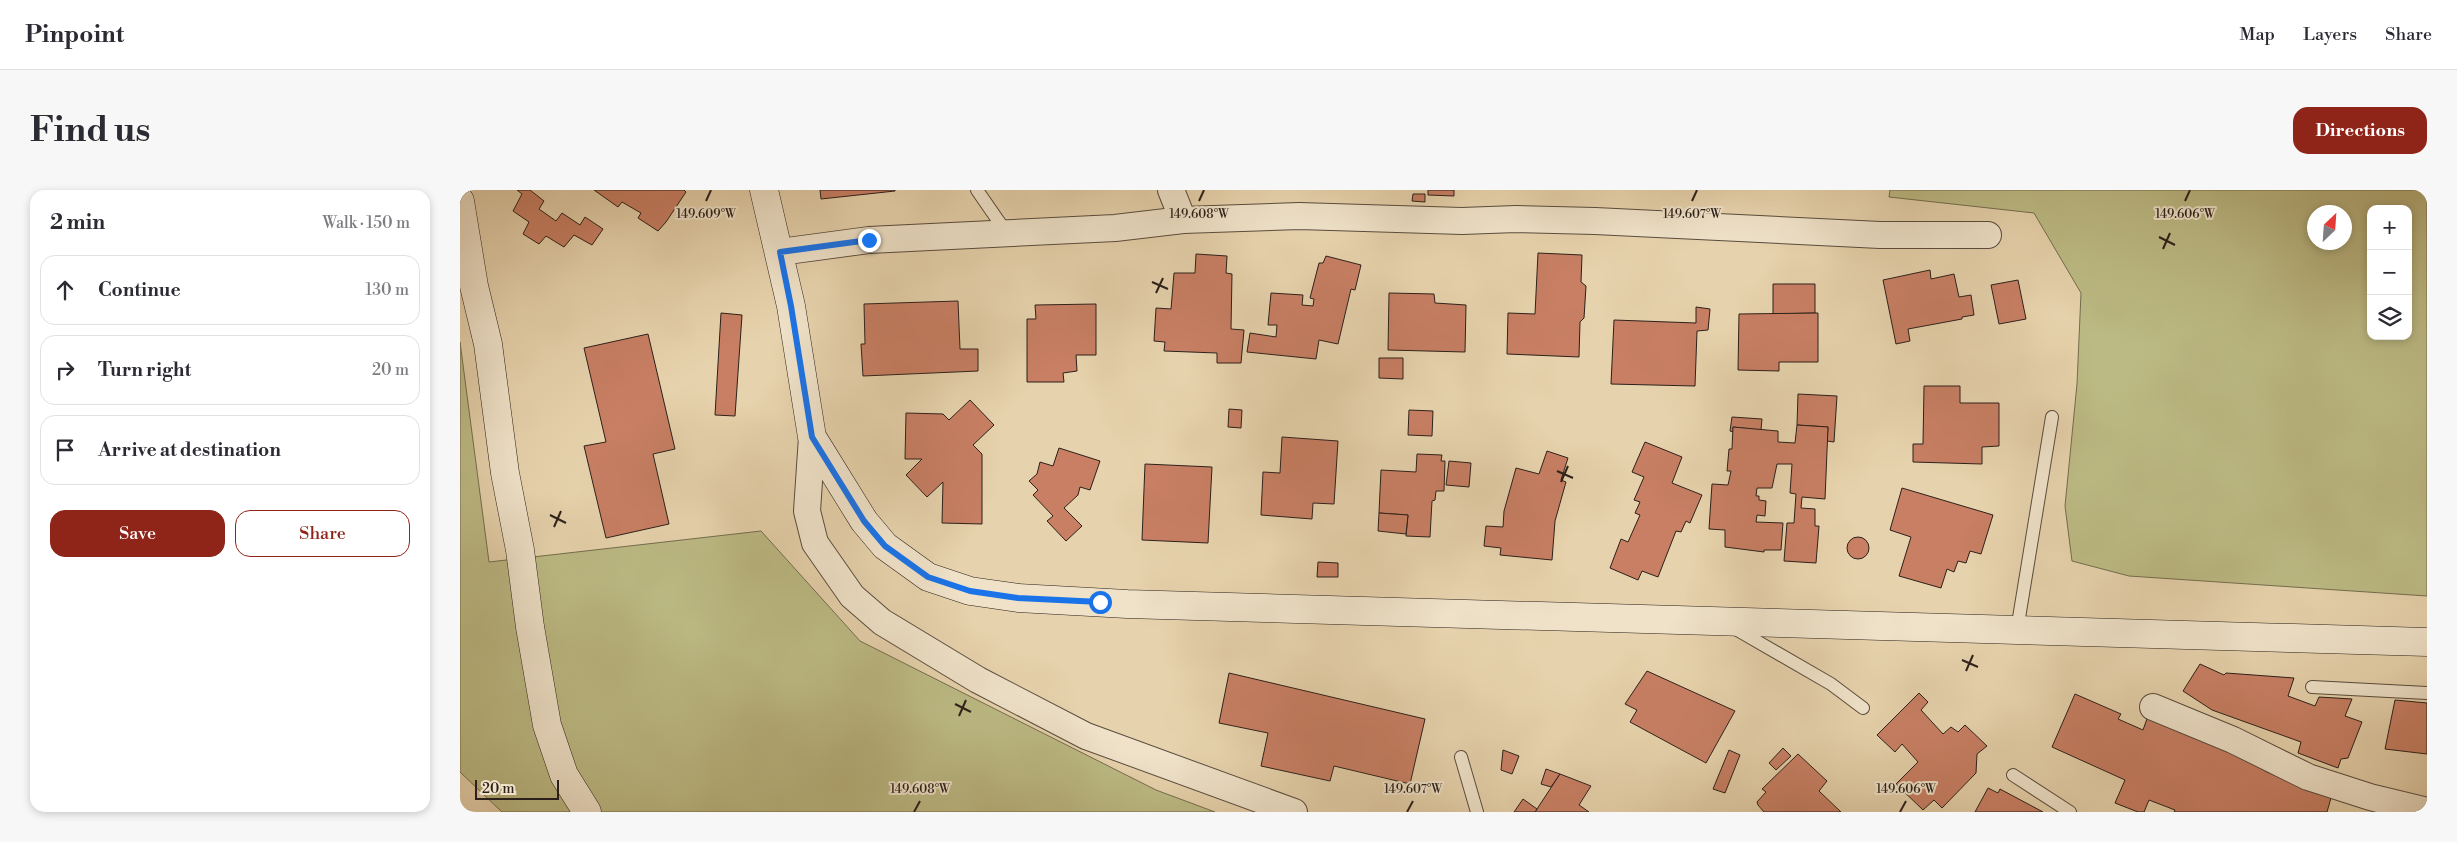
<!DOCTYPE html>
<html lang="en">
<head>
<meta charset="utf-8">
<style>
  :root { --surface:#fff; --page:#f7f7f7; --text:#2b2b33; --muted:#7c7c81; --line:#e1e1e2; --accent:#8f2418 }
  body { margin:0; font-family:"Libre Bodoni",serif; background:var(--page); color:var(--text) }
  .controls { position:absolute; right:15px; top:15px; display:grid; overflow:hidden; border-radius:10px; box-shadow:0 2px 8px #0003 }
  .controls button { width:45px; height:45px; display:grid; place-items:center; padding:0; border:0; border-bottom:1px solid var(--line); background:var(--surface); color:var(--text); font:25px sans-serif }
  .compass { position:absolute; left:1847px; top:15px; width:45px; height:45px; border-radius:50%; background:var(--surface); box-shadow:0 2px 8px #0003; rotate:25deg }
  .scale { position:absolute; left:15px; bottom:12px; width:84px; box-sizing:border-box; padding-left:5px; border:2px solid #2c201a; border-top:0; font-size:14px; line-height:18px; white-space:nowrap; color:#2c201a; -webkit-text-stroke:4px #efe2c9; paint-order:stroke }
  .stop { position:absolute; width:15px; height:15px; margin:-11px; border:4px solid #1a73e8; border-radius:50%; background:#fff }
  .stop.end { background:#1a73e8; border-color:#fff; box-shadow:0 1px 5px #0008 }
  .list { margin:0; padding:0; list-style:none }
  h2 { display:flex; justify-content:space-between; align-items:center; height:65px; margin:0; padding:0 20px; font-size:21px }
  h2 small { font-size:16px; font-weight:400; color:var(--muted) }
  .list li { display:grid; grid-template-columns:32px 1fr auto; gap:15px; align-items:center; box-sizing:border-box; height:70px; margin:0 10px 10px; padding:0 10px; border:1px solid var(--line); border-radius:15px }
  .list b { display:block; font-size:19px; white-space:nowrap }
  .list em { font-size:16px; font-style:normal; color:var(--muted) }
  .actions { display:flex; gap:10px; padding:15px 20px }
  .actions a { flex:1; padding:11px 0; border:1px solid var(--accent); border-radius:15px; text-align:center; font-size:18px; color:var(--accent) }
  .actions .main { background:var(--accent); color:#fff }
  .icon { flex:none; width:28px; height:28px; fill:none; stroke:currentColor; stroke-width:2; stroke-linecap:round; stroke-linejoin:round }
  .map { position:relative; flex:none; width:1967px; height:622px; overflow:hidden; border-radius:15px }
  header { display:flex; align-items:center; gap:30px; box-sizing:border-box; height:70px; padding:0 25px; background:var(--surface); border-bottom:1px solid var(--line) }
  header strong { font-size:24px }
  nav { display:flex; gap:28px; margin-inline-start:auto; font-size:18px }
  .intro { display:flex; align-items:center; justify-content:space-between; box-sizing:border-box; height:120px; padding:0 30px }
  h1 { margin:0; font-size:35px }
  .button { padding:12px 22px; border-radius:15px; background:var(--accent); color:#fff; font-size:18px; font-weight:700 }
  main { display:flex; gap:30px; padding:0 30px }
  aside { flex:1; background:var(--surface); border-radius:15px; box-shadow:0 2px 8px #0003 }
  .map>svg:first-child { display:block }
  .green { fill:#bcba84; stroke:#746d4f; fill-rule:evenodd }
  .building { fill:#c87f64; stroke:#2c201a }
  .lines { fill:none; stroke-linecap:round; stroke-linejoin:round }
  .lane-casing { stroke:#5a4c3e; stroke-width:14 }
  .street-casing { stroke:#5a4c3e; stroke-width:28 }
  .secondary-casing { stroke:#2c201a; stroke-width:29 }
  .lane { stroke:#efe2c9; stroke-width:12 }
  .street { stroke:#efe2c9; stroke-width:26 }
  .secondary { stroke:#efe2c9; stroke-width:28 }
  .route { stroke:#1a73e8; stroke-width:6 }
  .ticks { fill:none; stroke:#2c201a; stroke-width:2 }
  .ticks-label { font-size:12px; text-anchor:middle; fill:#2c201a; stroke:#efe2c9; stroke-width:4; stroke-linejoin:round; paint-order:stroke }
</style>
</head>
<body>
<header>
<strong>Pinpoint</strong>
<nav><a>Map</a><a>Layers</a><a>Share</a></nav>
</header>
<div class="intro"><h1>Find us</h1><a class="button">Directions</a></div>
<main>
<aside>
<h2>2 min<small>Walk · 150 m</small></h2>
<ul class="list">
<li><svg class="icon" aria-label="ahead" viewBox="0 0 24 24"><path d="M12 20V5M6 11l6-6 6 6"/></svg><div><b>Continue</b></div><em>130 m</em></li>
<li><svg class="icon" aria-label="right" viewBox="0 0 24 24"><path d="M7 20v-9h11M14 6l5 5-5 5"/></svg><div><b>Turn right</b></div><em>20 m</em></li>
<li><svg class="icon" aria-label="arrive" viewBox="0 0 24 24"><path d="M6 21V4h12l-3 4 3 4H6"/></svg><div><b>Arrive at destination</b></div></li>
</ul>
<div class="actions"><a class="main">Save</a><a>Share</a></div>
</aside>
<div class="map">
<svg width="1967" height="622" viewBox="0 0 1967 622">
  <rect width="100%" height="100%" fill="#e6d2ac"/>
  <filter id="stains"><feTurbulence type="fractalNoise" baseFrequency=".004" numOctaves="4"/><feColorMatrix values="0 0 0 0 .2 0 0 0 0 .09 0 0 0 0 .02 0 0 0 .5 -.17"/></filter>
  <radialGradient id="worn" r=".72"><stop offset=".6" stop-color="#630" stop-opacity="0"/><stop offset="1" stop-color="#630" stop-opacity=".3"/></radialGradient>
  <g class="green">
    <path d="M1430,0H1967V406L1669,386L1612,371L1605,316L1617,194L1621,103L1574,23L1429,7ZM1911,19H1948V146H1911ZM1854,22H1884V52H1854Z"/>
    <polygon points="0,152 29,372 301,341 400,451 696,600 755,622 42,622 0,582"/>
  </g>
  <g class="building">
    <polygon points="57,0 70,0 84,11 79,19 96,31 102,23 120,35 125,27 143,39 132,55 114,45 104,57 86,46 79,54 63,44 69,32 53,21 62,4"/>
    <polygon points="134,0 224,0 226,2 206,32 198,41 178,28 181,23 162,12 158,17"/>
    <polygon points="360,0 435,0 435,1 361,9"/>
    <polygon points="968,0 994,0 994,6 968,5"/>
    <polygon points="953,4 965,4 965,12 952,11"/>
    <polygon points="1078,63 1122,65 1121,92 1126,96 1124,128 1120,132 1119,167 1047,164 1048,123 1075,124"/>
    <polygon points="736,64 767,66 766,83 772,84 771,139 784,140 781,173 757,173 757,163 704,161 705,152 694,151 696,118 711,119 714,83 735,83"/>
    <polygon points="866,66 901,75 895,100 891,99 878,154 859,150 856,169 787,162 790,143 816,147 817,135 808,135 811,103 843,105 842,115 853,116 854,109 850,108 859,73 863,73"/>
    <polygon points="1470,80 1471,89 1494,84 1499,107 1511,105 1514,125 1502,127 1502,129 1448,139 1450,151 1436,154 1423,90"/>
    <polygon points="1558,90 1566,129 1539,134 1531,95"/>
    <polygon points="1313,94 1355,94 1355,123 1313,124"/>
    <polygon points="929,103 974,104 975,113 1006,115 1005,162 928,160"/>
    <polygon points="498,111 500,159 518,159 518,181 403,186 401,154 405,154 404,114"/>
    <polygon points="636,114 636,165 616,165 617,181 603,183 604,192 567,192 567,129 576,129 575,115"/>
    <polygon points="1236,117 1250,119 1248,140 1237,141 1235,196 1151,194 1154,130 1236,133"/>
    <polygon points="261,123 282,125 275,226 255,225"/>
    <polygon points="1358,123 1358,172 1319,172 1319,181 1278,180 1279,124"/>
    <polygon points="188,144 215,259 193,264 209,334 146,348 124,256 146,252 124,158"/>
    <polygon points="919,168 943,168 943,189 919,188"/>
    <polygon points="1464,196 1500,196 1500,213 1539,213 1539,256 1522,257 1522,274 1453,272 1453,254 1463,254"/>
    <polygon points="1338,204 1377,206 1374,252 1367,251 1368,237 1337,235"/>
    <polygon points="510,210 534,235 513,255 522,264 522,334 482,333 483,292 467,307 446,285 462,269 445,269 446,223 483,224 489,230"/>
    <polygon points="769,219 782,220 781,238 768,237"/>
    <polygon points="949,220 973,221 972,246 948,245"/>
    <polygon points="1272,227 1302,229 1301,240 1273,237 1273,242 1270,241"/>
    <polygon points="1337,235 1368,237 1365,309 1342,307 1341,318 1355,319 1355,336 1359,336 1356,373 1324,371 1327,333 1334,333 1336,304 1330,303 1332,274 1317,274 1312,298 1297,298 1296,306 1299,306 1299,310 1306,311 1305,326 1297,325 1296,332 1323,333 1321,360 1304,360 1304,362 1265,357 1265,340 1249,339 1252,294 1268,295 1271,281 1267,281 1269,259 1272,259 1273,237 1318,241 1318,252 1335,253"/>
    <polygon points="822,247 878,251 874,314 853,313 852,329 801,325 803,282 820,283"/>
    <polygon points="1185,252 1222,267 1212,293 1242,305 1230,333 1226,331 1221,342 1216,341 1198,387 1182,381 1178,390 1150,378 1161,349 1168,352 1180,325 1175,323 1180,312 1174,310 1184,287 1172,282"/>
    <polygon points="599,258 640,271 630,300 620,297 618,305 604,318 622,336 606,351 587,331 593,326 573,305 578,300 569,291 577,284 580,272 593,276"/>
    <polygon points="1087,261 1108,268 1101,290 1106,292 1095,331 1092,370 1040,365 1041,358 1024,356 1026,336 1043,337 1044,321 1056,278 1079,284"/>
    <polygon points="957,264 982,265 981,271 985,271 984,301 976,301 975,310 972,311 970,347 946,346 948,325 919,323 921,280 956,282"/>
    <polygon points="989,271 1011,273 1009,297 986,295"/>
    <polygon points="685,274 752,277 748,353 682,350"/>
    <polygon points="1442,298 1533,325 1521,364 1510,361 1506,373 1498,371 1494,382 1487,379 1481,398 1439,386 1451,347 1430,340"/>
    <polygon points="919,323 948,325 946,344 918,341"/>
    <circle cx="1398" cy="358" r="11"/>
    <polygon points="858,372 878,373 878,387 857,387"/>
    <polygon points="1740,474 1764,485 1766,483 1834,488 1828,506 1855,516 1859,507 1892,509 1885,526 1902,532 1888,568 1881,569 1878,578 1838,563 1841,552 1752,520 1723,501"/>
    <polygon points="1187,481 1275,521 1246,573 1170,532 1177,520 1165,514"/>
    <polygon points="769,483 965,529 950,594 874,576 870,591 801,576 808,543 759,533"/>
    <polygon points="1459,503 1468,512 1461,520 1483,544 1491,537 1498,542 1505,535 1527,556 1517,564 1516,583 1482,618 1474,610 1463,620 1436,594 1458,572 1442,554 1435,562 1417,545"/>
    <polygon points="1615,504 1661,524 1658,529 1683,540 1688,526 1769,560 1807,582 1871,608 1867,622 1714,622 1715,620 1689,610 1684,622 1678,622 1655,613 1665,590 1592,557"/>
    <polygon points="1935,510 1967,513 1967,564 1925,559"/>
    <polygon points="1323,558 1331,566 1316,580 1309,573"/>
    <polygon points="1043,560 1059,566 1052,584 1041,580"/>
    <polygon points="1269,560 1280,565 1265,603 1253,599"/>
    <polygon points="1338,564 1367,591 1359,601 1381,622 1304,622 1298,615 1297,612 1306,602 1302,599"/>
    <polygon points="1086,579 1100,584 1091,597 1081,594"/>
    <polygon points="1100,584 1131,596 1119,615 1129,622 1075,622"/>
    <polygon points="1528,598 1538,603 1540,599 1583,622 1515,622"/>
    <polygon points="1063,609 1077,619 1075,622 1054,622"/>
  </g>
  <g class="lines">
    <defs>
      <g id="lane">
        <polyline points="517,0 546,42"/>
        <polyline points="1274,438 1371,494 1403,518"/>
        <polyline points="1557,440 1592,227"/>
        <polyline points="1852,497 1967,503"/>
        <polyline points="1001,567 1017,622"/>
        <polyline points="1553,585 1610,622"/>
      </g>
      <g id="street">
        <polyline points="711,0 723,30"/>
        <polyline points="320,62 409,50 655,38 723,30 839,26 1002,31 1056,29 1135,31 1420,45 1528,45"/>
        <polyline points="352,247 347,321 355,353 392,406 422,432 518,490 626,546 834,622"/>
        <polyline points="1693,517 1773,550 1848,587 1910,607 1967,621"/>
      </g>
      <g id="secondary">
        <polyline points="304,0 331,116 352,247 404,331 425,356 468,387 510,401 558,408 667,414 1967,452"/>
        <polyline points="0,11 14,96 28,154 45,283 60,360 70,437 87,535 104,585 127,622"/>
      </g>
    </defs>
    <use href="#lane" class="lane-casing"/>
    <use href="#street" class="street-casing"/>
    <use href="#secondary" class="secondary-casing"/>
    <use href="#lane" class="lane"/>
    <use href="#street" class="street"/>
    <use href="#secondary" class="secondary"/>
  </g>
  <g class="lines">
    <polyline class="route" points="409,50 320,62 331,116 352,247 404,331 425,356 468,387 510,401 558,408 640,412"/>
  </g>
  <path class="ticks" d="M246,11L251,0M739,11L744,0M1232,11L1237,0M1725,11L1730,0M1699,47L1715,55M1703,59L1710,43M692,92L708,99M696,103L703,88M1097,281L1113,288M1101,292L1108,276M90,325L106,333M94,337L101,321M1502,470L1518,477M1506,481L1513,465M495,514L511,522M499,526L506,510M454,622L460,611M947,622L953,611M1440,622L1446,611"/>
  <g class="ticks-label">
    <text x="246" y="28">149.609°W</text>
    <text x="739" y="28">149.608°W</text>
    <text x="1232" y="28">149.607°W</text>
    <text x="1725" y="28">149.606°W</text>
    <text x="460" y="603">149.608°W</text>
    <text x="953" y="603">149.607°W</text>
    <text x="1446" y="603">149.606°W</text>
  </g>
  <rect width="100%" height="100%" filter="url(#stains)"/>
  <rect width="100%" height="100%" fill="url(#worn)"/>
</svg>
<div class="controls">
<button>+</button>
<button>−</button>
<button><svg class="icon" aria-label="layers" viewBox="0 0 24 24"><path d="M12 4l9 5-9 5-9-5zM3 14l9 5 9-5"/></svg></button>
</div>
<svg class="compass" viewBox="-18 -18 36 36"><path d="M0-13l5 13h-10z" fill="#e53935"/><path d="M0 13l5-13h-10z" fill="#7c7c81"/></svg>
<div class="scale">20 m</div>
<div class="stop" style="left:640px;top:412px"></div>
<div class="stop end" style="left:409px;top:50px"></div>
</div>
</main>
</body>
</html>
